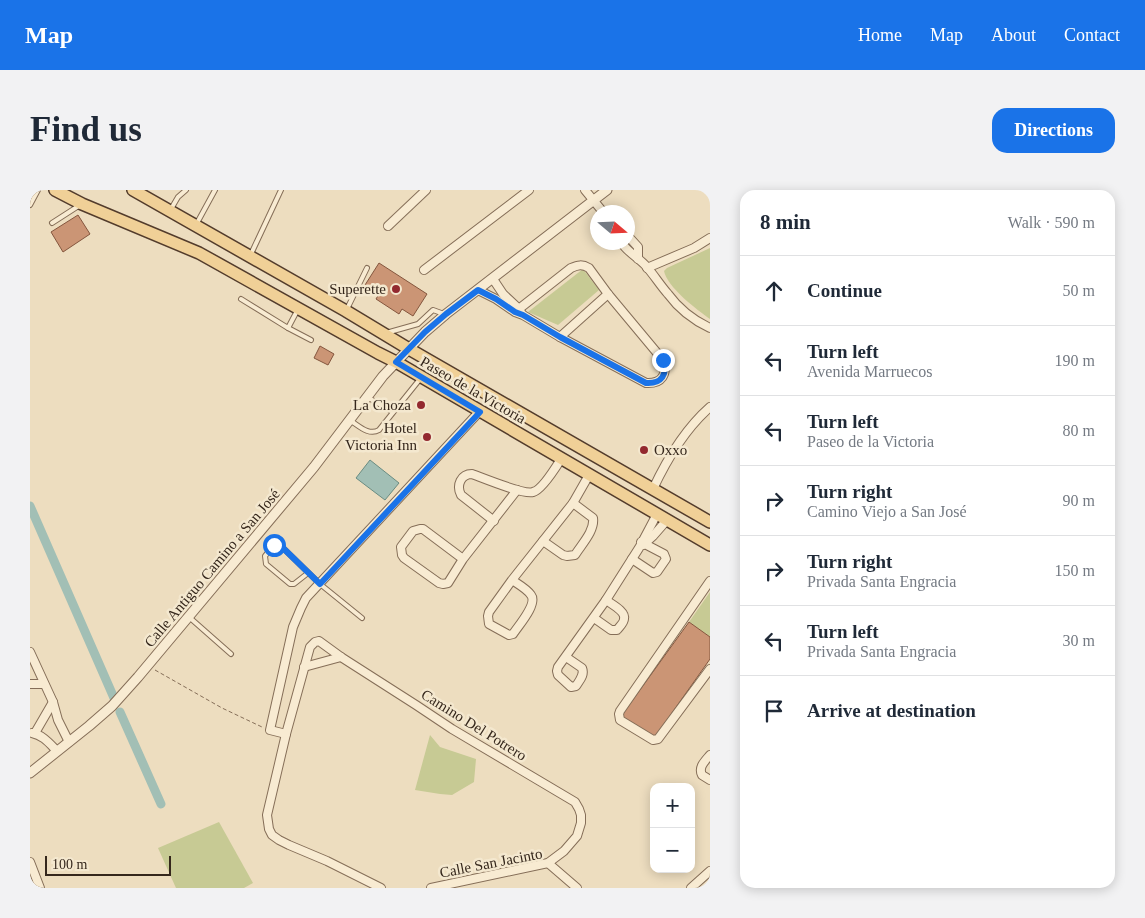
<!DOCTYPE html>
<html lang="en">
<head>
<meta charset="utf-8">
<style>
  :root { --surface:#fff; --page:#f2f2f3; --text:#1f2937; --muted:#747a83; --line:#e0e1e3; --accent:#1a73e8 }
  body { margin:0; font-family:"Times New Roman",serif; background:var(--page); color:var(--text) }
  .controls { position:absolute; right:15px; bottom:15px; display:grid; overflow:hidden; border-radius:10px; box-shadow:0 2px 12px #0003 }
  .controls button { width:45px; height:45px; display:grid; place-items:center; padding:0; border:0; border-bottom:1px solid var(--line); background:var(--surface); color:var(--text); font:25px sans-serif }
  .compass { position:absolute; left:560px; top:15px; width:45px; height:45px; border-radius:50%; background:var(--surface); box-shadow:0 2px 12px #0003; rotate:109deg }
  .scale { position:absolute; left:15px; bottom:12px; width:126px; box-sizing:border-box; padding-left:5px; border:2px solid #35271c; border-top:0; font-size:14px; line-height:18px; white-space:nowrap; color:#35271c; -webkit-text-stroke:4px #f4e8cf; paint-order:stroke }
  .stop { position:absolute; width:15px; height:15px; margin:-11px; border:4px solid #1a73e8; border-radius:50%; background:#fff }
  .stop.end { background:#1a73e8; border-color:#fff; box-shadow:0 1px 5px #0008 }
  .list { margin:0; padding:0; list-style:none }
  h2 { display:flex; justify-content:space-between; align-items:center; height:65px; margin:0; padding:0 20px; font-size:21px }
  h2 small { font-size:16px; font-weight:400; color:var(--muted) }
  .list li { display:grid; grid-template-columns:32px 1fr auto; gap:15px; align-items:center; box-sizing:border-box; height:70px; padding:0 20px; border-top:1px solid var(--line) }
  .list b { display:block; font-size:19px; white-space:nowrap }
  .list p { margin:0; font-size:16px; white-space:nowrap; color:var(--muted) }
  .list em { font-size:16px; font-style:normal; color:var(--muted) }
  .icon { flex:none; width:28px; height:28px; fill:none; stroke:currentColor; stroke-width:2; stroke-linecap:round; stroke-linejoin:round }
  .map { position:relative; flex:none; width:680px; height:698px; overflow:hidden; border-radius:15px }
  header { display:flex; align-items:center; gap:30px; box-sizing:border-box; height:70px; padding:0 25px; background:var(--accent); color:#fff }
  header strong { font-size:24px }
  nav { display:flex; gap:28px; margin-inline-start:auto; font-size:18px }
  .intro { display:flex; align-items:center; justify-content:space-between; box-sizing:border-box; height:120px; padding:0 30px }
  h1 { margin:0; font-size:35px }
  .button { padding:12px 22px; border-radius:15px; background:var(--accent); color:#fff; font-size:18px; font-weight:700 }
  main { display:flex; gap:30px; padding:0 30px }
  aside { flex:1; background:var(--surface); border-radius:15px; box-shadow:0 2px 12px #0003 }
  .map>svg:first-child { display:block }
  .green { fill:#c7ca94 }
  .water { fill:#a2bfb5; stroke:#6a8c82 }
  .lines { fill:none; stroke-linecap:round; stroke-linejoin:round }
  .canal { stroke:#a2bfb5; stroke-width:9 }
  .building { fill:#cb9575; stroke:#84563e }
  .service-casing { stroke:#856e58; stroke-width:6 }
  .minor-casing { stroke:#856e58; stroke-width:10 }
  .tertiary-casing { stroke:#856e58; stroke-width:11 }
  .primary-casing { stroke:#533c2c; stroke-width:14 }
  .path { stroke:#856e58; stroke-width:1; stroke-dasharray:4 2.5; stroke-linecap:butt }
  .service { stroke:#f8ebd2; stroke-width:4 }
  .minor { stroke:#f8ebd2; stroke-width:8 }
  .tertiary { stroke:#f8ebd2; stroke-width:9 }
  .primary { stroke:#f0d097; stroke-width:11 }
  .route { stroke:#1a73e8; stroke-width:6 }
  .poi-dot { fill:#93292f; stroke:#f4e8cf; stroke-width:2 }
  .labels { text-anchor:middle; stroke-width:5; stroke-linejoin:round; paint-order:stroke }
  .poi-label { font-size:15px; fill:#35271c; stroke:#f4e8cf; text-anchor:end }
  .street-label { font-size:15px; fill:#35271c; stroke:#f4e8cf }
</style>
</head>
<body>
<header>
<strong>Map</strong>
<nav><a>Home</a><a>Map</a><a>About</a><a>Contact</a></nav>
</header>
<div class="intro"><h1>Find us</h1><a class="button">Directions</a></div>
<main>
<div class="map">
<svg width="680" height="698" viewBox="0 0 680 698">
  <rect width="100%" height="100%" fill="#edddbf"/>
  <g class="green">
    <path d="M680,58V129C667,120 637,97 634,81L637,78Z"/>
    <polygon points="553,79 569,100 528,135 498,122"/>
    <polygon points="680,402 680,447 659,432"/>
    <polygon points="400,545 410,557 446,569 444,592 422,605 410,604 385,600"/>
    <polygon points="189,632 223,693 214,698 146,698 128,658"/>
  </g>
  <polygon class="water" points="340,270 369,293 355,310 326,288"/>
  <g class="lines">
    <g class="canal">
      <polyline points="0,316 84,508"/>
      <polyline points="90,522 131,614"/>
    </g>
  </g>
  <g class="building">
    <polygon points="48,25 60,44 33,62 21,42"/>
    <polygon points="349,73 397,104 383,126 372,119 369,124 346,109 349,104 335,95"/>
    <polygon points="290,156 304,164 298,175 284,168"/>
    <polygon points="659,432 680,447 680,469 625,547 591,526"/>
  </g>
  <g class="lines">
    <defs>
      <g id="service">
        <polyline points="0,15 8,0"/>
        <polyline points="141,19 148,7 156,0"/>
        <polyline points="22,33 50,15"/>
        <polyline points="167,33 185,0"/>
        <polyline points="221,64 251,0"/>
        <polyline points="211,109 258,138 267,121"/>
        <polyline points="317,119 337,78"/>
        <polyline points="258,138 281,150"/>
        <polyline points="356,143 388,134 403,120 414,124"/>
        <polyline points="337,207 363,222"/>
        <path d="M321,231C329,236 339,246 349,240L390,189"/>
        <path d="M278,383L264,394H260L236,374L235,366C240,360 243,353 251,356L290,394L332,428"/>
        <polyline points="159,427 201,464"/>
      </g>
      <g id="minor">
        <polyline points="555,0 573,22"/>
        <polyline points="358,36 396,0"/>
        <polyline points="598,46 608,57 608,69"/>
        <path d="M591,52C598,63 608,67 616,76C624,85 630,95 638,104C649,119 663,130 680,138"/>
        <polyline points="617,78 664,58 680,48"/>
        <polyline points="394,80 499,0"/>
        <polyline points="463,89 473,104 489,119 492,124"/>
        <path d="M448,100L466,109L485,122L493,125L530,147L616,193C632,194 638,184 633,170L578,104L559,78C552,74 548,75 541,78L485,122"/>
        <polyline points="530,147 578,104"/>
        <path d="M623,299C637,269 655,239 680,217"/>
        <path d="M464,331L431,305C426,295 431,284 442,284C453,288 494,305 503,302C512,300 526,277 531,269"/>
        <path d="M513,351L533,365L537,366L545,365C551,355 565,341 563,328L543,313"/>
        <polyline points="613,355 623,346 637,330"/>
        <polyline points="433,369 393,339 390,339 383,341 371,357 372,365 374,368 409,393 413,394 418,393 433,369 487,300"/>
        <polyline points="602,369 623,383 627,382 636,369 634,364 611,352"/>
        <path d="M482,390C488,394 497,399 501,405C508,414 488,436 483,444L479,445L459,434L458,426L459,422L482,390L543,313L559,285"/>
        <polyline points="680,391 590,521 589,524 590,530 623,550 628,549 680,479"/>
        <path d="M564,428L581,440H587C589,437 594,433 594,429C596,421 581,414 576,410"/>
        <polyline points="0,462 23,512 28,530 39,552"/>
        <path d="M536,467L552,478C555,485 549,491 546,496L541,497L528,485L527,481L528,477L576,410L609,358L627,324"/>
        <polyline points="274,477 311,467"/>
        <polyline points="0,494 14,494"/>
        <path d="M2,543C13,545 20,554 27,561"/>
        <polyline points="5,543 23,512"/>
        <polyline points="256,544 240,540 263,437 271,418 276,408 450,221"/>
        <path d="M680,565C675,571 668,577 672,585L680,590"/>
        <polyline points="0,672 10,698"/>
        <polyline points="518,673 547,698"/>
        <polyline points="351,698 297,671 259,655 249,650 242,645 239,639 237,625 256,544 280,457 285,452 289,451 311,467 386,515 422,539 545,612 549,619 551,625 551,633 547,646 534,661 518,673 401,698"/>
        <polyline points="661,698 680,681"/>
      </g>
      <polyline id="tertiary" points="0,583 59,536 82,516 108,487 284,277 353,186 395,142 416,124 577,0"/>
      <g id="primary">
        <polyline points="25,0 52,14 169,63 348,163 366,172 680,355"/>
        <polyline points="103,0 316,121 379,159 680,332"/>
      </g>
    </defs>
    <use href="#service" class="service-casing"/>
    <use href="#minor" class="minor-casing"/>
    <use href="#tertiary" class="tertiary-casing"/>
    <use href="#primary" class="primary-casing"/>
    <polyline class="path" points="125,480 192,518 232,537"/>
    <use href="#service" class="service"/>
    <use href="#minor" class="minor"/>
    <use href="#tertiary" class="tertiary"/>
    <use href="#primary" class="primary"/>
  </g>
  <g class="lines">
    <path class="route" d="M244,355L247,354L251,356L290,394L450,222L366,172L395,142L416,124L448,100L466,109L485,122L493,125L530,147L616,193C632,194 638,184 633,170"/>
  </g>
  <g class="poi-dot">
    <circle cx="366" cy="99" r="5"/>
    <circle cx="391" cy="215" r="5"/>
    <circle cx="397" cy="247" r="5"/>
    <circle cx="614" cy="260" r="5"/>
  </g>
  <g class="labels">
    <g class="poi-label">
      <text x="356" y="104">Superette</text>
      <text x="381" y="220">La Choza</text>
      <text x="387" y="243">Hotel<tspan x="387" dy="17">Victoria Inn</tspan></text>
      <text x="624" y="265" text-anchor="start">Oxxo</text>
    </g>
    <g class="street-label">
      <text transform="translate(443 200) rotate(30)" y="5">Paseo de la Victoria</text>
      <text transform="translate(182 378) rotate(-50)" y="5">Calle Antiguo Camino a San José</text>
      <text transform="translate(444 535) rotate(32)" y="5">Camino Del Potrero</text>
      <text transform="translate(461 673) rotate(-11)" y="5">Calle San Jacinto</text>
    </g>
  </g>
</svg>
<div class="controls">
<button>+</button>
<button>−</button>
</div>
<svg class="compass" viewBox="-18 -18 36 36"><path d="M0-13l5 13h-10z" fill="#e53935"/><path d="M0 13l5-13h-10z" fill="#747a83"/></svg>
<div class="scale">100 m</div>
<div class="stop" style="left:244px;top:355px"></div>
<div class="stop end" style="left:633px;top:170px"></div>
</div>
<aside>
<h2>8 min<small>Walk · 590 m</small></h2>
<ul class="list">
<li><svg class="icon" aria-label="ahead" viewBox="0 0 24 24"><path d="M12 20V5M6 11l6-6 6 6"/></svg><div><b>Continue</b></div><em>50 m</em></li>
<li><svg class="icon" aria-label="left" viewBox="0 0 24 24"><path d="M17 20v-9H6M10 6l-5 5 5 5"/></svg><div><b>Turn left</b><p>Avenida Marruecos</p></div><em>190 m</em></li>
<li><svg class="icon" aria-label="left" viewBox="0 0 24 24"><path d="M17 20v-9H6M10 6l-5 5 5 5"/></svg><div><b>Turn left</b><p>Paseo de la Victoria</p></div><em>80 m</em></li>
<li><svg class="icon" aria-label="right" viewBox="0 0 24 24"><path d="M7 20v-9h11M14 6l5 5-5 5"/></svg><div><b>Turn right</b><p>Camino Viejo a San José</p></div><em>90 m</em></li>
<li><svg class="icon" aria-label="right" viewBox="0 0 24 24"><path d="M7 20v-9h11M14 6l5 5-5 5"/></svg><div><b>Turn right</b><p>Privada Santa Engracia</p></div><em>150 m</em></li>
<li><svg class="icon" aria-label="left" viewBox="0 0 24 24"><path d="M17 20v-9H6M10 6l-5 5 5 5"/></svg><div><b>Turn left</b><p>Privada Santa Engracia</p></div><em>30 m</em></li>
<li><svg class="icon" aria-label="arrive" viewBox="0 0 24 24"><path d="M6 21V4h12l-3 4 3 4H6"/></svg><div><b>Arrive at destination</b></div></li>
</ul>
</aside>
</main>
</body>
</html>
